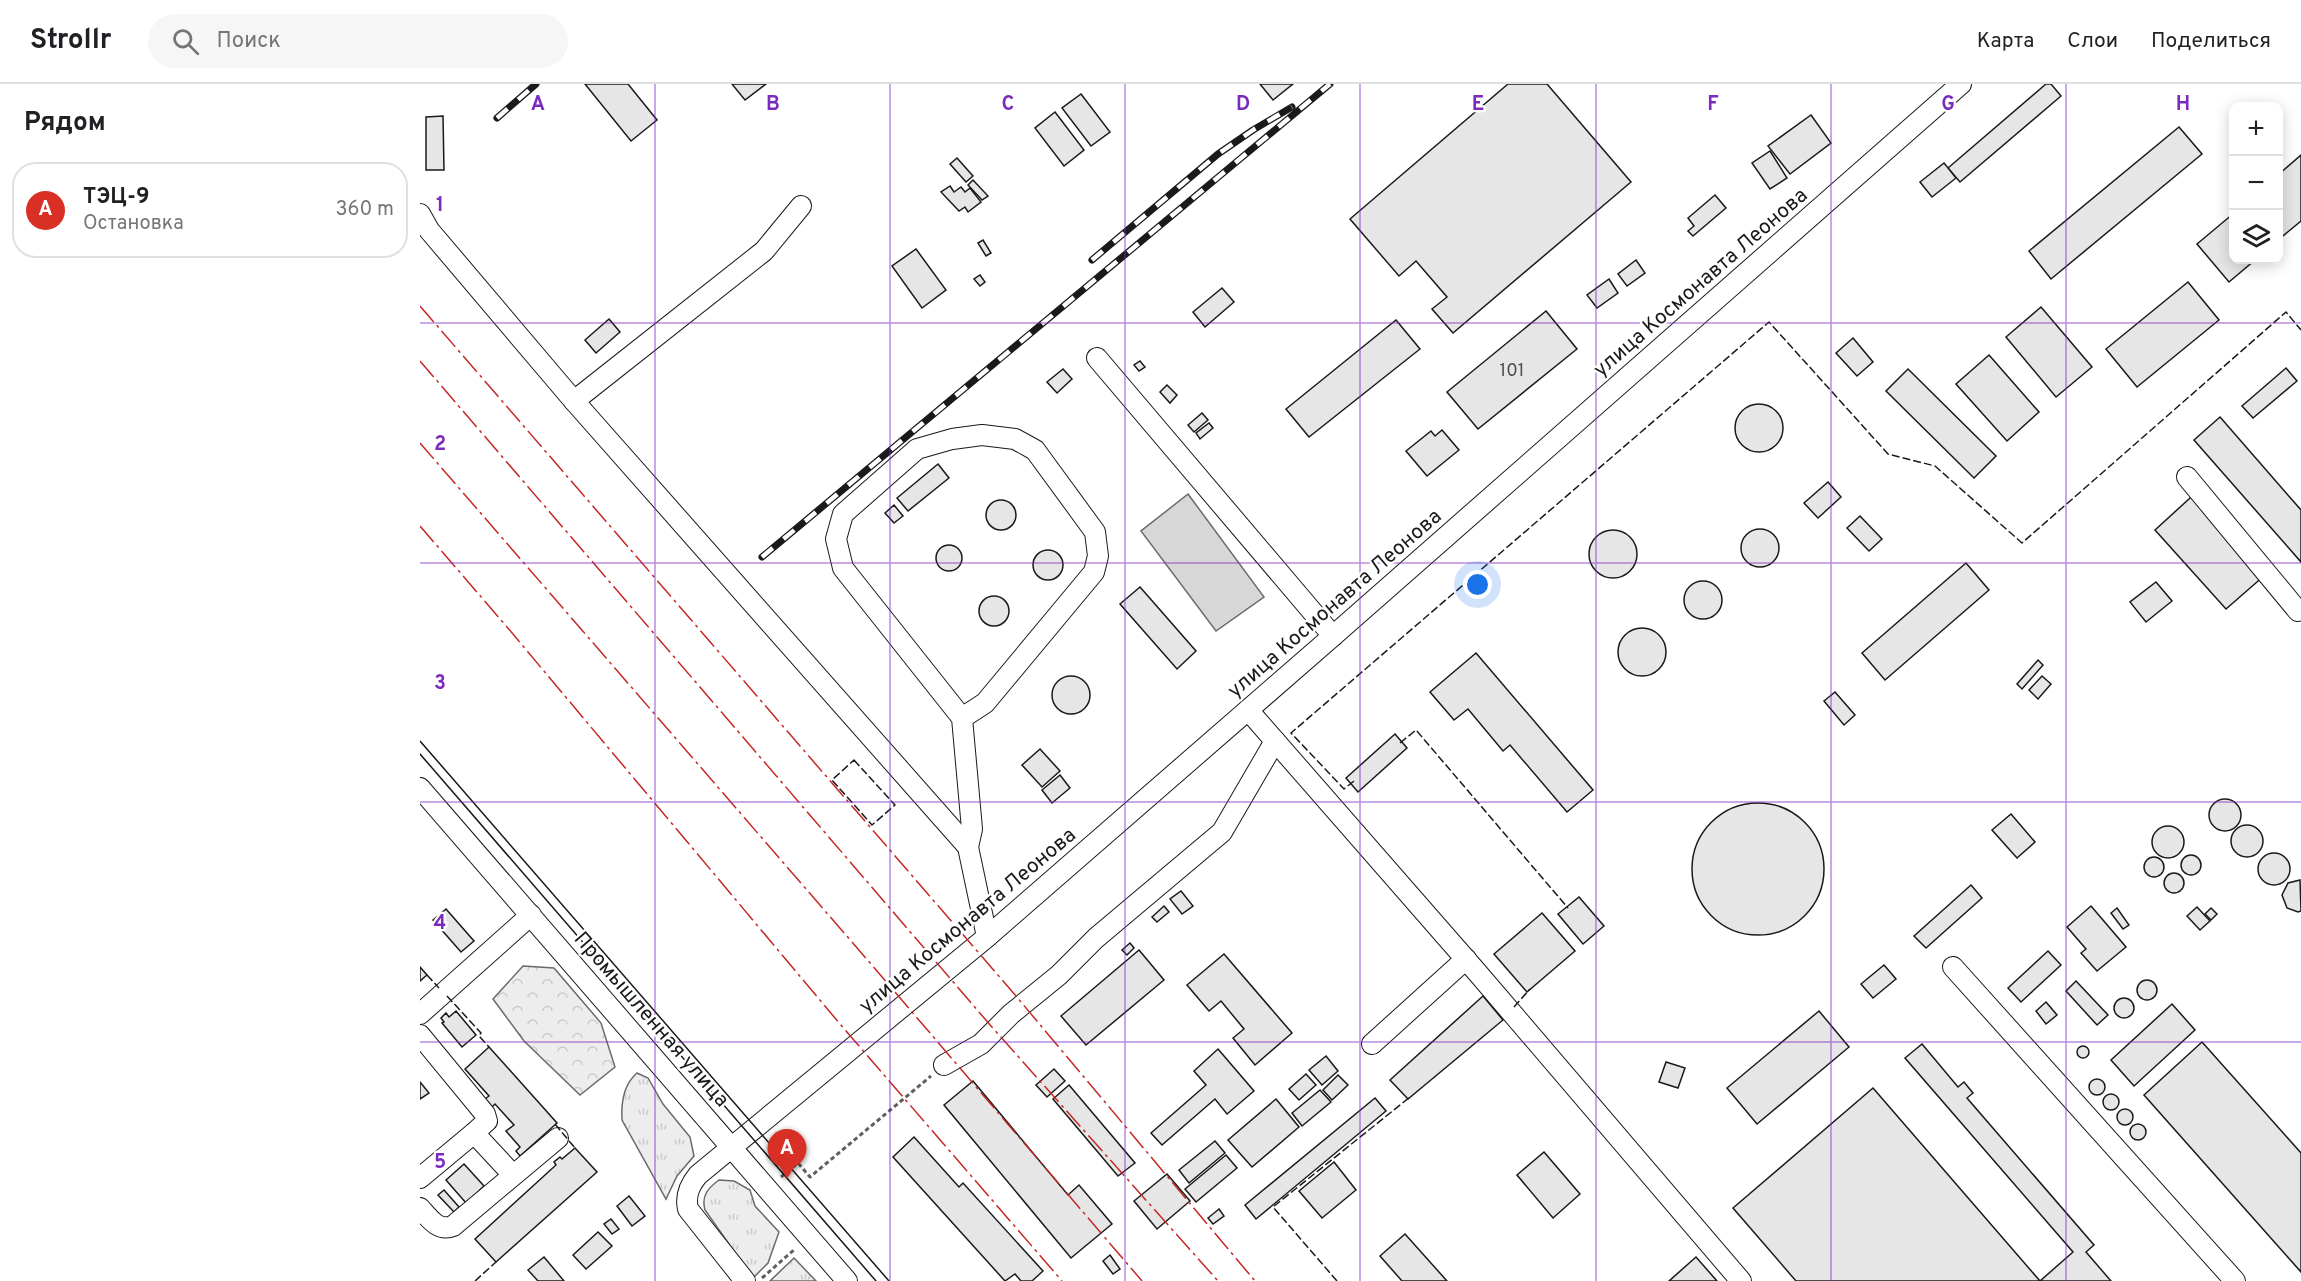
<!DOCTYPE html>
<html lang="ru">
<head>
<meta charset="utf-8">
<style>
  :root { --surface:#fff; --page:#f6f6f6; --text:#202124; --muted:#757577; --line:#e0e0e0; --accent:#d93025 }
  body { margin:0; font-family:Overpass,sans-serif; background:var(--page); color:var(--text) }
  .controls { position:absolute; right:18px; top:18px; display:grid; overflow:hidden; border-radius:12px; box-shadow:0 3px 15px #0003 }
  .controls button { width:54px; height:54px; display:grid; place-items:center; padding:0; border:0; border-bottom:2px solid var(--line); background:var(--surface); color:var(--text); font:30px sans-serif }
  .you { position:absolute; left:1058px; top:501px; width:21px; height:21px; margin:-15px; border:4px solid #fff; border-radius:50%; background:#1a73e8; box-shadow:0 0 0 9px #1a73e833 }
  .badge { display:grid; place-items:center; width:39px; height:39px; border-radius:50%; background:var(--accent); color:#fff; font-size:20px; font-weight:700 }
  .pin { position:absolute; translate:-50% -50px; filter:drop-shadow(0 2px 3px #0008) }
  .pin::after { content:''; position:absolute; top:32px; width:21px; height:18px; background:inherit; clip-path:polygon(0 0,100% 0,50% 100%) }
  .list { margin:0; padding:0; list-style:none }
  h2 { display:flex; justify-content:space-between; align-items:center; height:78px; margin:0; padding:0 24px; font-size:26px }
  h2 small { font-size:20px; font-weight:400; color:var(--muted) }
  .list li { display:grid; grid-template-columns:39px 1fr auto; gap:18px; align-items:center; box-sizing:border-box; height:96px; margin:0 12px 12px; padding:0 12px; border:2px solid var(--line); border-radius:24px }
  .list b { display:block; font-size:22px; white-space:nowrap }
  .list p { margin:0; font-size:20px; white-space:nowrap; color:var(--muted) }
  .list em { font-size:20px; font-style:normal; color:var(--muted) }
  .icon { flex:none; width:33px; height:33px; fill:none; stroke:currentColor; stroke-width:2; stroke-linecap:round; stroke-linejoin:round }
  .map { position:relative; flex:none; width:1881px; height:1197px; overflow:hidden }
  header { display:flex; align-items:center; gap:36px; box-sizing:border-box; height:84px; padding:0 30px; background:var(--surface); border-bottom:2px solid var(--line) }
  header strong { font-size:28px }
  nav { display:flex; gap:33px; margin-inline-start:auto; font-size:21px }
  .search { width:420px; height:54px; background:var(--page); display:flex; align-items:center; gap:15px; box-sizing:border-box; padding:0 21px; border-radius:33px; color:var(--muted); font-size:22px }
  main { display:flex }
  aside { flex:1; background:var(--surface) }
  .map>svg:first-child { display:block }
  .grass { fill:url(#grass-tufts); stroke:#6a6a6a; stroke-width:1.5 }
  .forest { fill:url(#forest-crowns); stroke:#6a6a6a; stroke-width:1.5 }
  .water { fill:#d7d7d7; stroke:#6a6a6a; stroke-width:1.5 }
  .building { fill:#e6e6e6; stroke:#1a1a1a; stroke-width:1.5 }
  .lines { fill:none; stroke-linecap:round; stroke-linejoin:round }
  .minor-casing { stroke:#1a1a1a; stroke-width:22 }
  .path { stroke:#5f5f5f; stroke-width:3; stroke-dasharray:4.5 3; stroke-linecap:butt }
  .minor { stroke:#fff; stroke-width:20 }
  .tram { stroke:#1a1a1a; stroke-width:1.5 }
  .rail-casing { stroke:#1a1a1a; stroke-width:7 }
  .rail { stroke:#fff; stroke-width:4.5; stroke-dasharray:14; stroke-linecap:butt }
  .fence { stroke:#1a1a1a; stroke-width:1.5; stroke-dasharray:8 3; stroke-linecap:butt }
  .power { stroke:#c62828; stroke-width:1.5; stroke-dasharray:21 4.5 3 4.5; stroke-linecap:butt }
  .grid { fill:none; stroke:#7b2cbf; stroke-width:1.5; stroke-opacity:0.55 }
  .labels { text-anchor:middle; stroke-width:4.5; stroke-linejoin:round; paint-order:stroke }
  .number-label { font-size:18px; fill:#4d4d4d }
  .street-label { font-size:21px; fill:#1a1a1a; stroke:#fff }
  .grid-label { font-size:20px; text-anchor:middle; font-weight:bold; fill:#7b2cbf; stroke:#fff; stroke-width:4.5; stroke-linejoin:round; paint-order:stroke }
</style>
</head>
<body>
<header>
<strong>Strollr</strong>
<div class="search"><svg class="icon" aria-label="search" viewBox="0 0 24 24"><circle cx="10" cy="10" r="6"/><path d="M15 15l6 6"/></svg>Поиск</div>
<nav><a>Карта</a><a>Слои</a><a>Поделиться</a></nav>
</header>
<main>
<aside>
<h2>Рядом<small></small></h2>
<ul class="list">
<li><span class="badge">A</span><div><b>ТЭЦ-9</b><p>Остановка</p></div><em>360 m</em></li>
</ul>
</aside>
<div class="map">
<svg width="1881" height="1197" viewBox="0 0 1881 1197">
  <defs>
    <pattern id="grass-tufts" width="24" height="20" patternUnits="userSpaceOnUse" patternTransform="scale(1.5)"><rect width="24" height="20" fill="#ededed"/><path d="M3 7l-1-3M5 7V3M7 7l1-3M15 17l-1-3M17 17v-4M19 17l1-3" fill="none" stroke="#cbcbcb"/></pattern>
    <pattern id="forest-crowns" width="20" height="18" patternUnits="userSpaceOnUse" patternTransform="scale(1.5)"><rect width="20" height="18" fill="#ededed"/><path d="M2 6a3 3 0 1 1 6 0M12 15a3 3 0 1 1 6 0" fill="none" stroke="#cbcbcb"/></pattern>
  </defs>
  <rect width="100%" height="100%" fill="#fff"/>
  <g class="grass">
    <path d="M217,989L228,994L243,1020L270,1053L274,1072L257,1092L246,1115L202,1036C201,1019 204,1000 217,989Z"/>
    <path d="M299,1096L314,1097L330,1106L335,1122L359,1148L348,1179L333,1194L285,1126C281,1112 288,1104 299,1096Z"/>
    <polygon points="374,1174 396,1197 350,1197"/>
  </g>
  <polygon class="forest" points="103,882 134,884 181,939 195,983 160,1011 104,957 73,915"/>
  <polygon class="water" points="768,410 844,513 796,547 721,447"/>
  <g class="building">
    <polygon points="165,0 208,0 237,36 211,57"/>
    <polygon points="312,0 346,0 325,16"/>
    <polygon points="840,0 873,0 853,16"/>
    <polygon points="1088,0 1127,0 1211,98 1033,249 1012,225 1027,213 996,177 979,192 930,135"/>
    <polygon points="1626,0 1631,0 1641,12 1540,98 1528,84"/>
    <polygon points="661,10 690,48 671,62 642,24"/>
    <polygon points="635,28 664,66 644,82 615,44"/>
    <polygon points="1391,31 1411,59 1370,90 1348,62"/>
    <polygon points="23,32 24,86 6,86 6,33"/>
    <polygon points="1759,43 1782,70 1631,195 1609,167"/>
    <polygon points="1350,67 1367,94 1350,105 1332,79"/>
    <polygon points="1881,71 1881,137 1858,156 1858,91"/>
    <polygon points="537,74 553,92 546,98 530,80"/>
    <polygon points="1524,79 1536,94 1512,113 1500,98"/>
    <polygon points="553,96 568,112 562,116 548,101"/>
    <polygon points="530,102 534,108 541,103 545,108 550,104 561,118 548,128 545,123 539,127 521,108"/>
    <polygon points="1295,111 1306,124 1273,152 1268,147 1274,142 1268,134"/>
    <polygon points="1814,129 1814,176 1835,176 1809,198 1777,160"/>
    <polygon points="563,156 571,169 566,172 558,159"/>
    <polygon points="496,165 526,206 502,224 472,182"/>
    <polygon points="1216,176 1225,189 1207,202 1198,190"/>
    <polygon points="560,191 565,198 560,202 554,195"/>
    <polygon points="1189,195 1198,209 1177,224 1167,211"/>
    <polygon points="1768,198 1799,236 1717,303 1686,265"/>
    <polygon points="802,204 814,218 785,243 773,228"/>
    <polygon points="1621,223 1672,283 1636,313 1586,253"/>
    <polygon points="1126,227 1157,265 1058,345 1027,308"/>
    <polygon points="189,235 200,248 176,269 165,256"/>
    <polygon points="976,236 1000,265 889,353 866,325"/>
    <polygon points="1433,254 1453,278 1437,292 1416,269"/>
    <polygon points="1569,271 1619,328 1587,357 1536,300"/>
    <polygon points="720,277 725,283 719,287 714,281"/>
    <polygon points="1866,284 1877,297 1833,334 1822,322"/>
    <polygon points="643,285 652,295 637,309 627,298"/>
    <polygon points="1488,285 1576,372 1554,394 1466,307"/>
    <polygon points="747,301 757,311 750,319 740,308"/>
    <circle cx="1339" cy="344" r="24"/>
    <polygon points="782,329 788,336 774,348 768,341"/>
    <polygon points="1800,333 1881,426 1881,478 1774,356"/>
    <polygon points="789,339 793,344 780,355 776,349"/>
    <polygon points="1022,346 1039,366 1007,392 986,367 1011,347 1015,352"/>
    <polygon points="518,380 529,394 488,427 477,414"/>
    <polygon points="1408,398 1421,413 1398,434 1384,419"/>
    <polygon points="1781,404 1853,484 1806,525 1735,446"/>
    <circle cx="581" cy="431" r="15"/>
    <polygon points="474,421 483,432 474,439 465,429"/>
    <polygon points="1440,432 1462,455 1449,467 1427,444"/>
    <circle cx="1340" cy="464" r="19"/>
    <circle cx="1193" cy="470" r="24"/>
    <circle cx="529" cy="474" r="13"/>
    <circle cx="628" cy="481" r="15"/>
    <polygon points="1546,479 1569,506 1465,596 1442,569"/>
    <circle cx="1283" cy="516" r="19"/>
    <polygon points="1736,498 1752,517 1726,538 1710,518"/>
    <polygon points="720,503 776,567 757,585 700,520"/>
    <circle cx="574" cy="527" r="15"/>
    <circle cx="1222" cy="568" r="24"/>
    <polygon points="1056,569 1173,706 1147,728 1090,661 1083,667 1048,625 1034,636 1010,608"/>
    <polygon points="1618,576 1623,581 1602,605 1597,600"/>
    <polygon points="1622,592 1631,600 1618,615 1609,606"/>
    <circle cx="651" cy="611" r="19"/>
    <polygon points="1415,608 1435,631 1424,641 1404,617"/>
    <polygon points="975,650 987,664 938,708 926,694"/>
    <polygon points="620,665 640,687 622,703 602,681"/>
    <polygon points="640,691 650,704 632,719 622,706"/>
    <circle cx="1805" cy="731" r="16"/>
    <circle cx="1338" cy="785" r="66"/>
    <polygon points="1591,730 1615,758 1597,774 1572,746"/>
    <circle cx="1827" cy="757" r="16"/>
    <circle cx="1748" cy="758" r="16"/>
    <circle cx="1854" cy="785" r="16"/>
    <circle cx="1771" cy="781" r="10"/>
    <circle cx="1734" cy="783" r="10"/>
    <circle cx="1754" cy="799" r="10"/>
    <polygon points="1880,796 1881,827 1878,828 1867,824 1862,811 1868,799"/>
    <polygon points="1551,801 1562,814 1506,864 1494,852"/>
    <polygon points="761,807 773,822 762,830 750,815"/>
    <polygon points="1159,813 1184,842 1163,860 1138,830"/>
    <polygon points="744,822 749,828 737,838 732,833"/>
    <polygon points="1671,822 1706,863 1677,887 1661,869 1666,865 1647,843"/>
    <polygon points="1777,823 1790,837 1780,846 1767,832"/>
    <polygon points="1697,824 1709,841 1703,845 1691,829"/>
    <polygon points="1791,824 1797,830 1791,836 1785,830"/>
    <polygon points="26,825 54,857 41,868 13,836"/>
    <polygon points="1122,829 1155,867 1107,908 1074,870"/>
    <polygon points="710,859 714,864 707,871 702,866"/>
    <polygon points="719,866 744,896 666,961 641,932"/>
    <polygon points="1628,867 1641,881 1601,918 1588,904"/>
    <polygon points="804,870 872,949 835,981 813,954 824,945 801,917 789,927 767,901"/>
    <polygon points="1464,881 1476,895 1453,914 1441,900"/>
    <polygon points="0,883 7,891 0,897"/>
    <circle cx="1727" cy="906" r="10"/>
    <polygon points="1656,897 1688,931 1677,941 1646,907"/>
    <polygon points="1063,912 1083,936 988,1015 970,996"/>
    <circle cx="1704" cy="924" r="10"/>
    <polygon points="1626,918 1637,931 1626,940 1616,927"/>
    <polygon points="1752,920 1775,946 1714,1002 1691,976"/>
    <polygon points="36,927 56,951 42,963 22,939 24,938 21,934 26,929 29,933"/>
    <polygon points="1399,927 1429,963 1337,1040 1307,1004"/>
    <polygon points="1782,958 1881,1069 1881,1188 1724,1011"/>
    <polygon points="1502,960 1538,1003 1544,998 1553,1009 1547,1014 1674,1161 1666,1168 1691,1197 1620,1197 1653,1168 1485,974"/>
    <circle cx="1663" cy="968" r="6"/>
    <polygon points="69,963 137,1039 100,1072 96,1067 100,1063 86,1047 94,1041 75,1020 72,1023 65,1015 69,1012 45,985"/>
    <polygon points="798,965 834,1007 807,1030 795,1015 742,1061 731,1049 786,1001 774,987"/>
    <polygon points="906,972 918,987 902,1001 889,986"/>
    <polygon points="1246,978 1265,984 1258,1004 1239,998"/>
    <polygon points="634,985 645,997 627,1013 616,1001"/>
    <polygon points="886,990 896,1001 879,1016 869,1005"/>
    <polygon points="918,991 928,1001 912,1016 903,1006"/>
    <circle cx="1677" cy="1003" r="8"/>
    <polygon points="553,997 648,1111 659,1101 692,1140 651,1174 524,1021"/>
    <polygon points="0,998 9,1009 0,1015"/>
    <polygon points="649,1001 715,1079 698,1092 633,1015"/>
    <polygon points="1453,1004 1620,1197 1376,1197 1313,1124"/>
    <polygon points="900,1006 911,1018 882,1042 872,1029"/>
    <circle cx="1691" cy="1018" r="8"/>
    <polygon points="955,1014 966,1027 836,1135 825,1121"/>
    <polygon points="856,1015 879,1043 832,1083 808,1056"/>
    <circle cx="1705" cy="1033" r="8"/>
    <circle cx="1718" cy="1048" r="8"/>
    <polygon points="494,1053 539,1103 543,1099 623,1187 612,1197 601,1197 595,1190 585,1197 473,1073"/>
    <polygon points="795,1057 805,1069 769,1099 759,1086"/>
    <polygon points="155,1064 177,1088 76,1178 55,1155 136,1081 134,1078 140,1073 142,1075"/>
    <polygon points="1124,1068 1160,1110 1133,1134 1097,1091"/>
    <polygon points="806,1071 817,1084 776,1118 765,1105"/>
    <polygon points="914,1078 936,1106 902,1134 879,1107"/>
    <polygon points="44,1080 64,1102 46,1119 26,1096"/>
    <polygon points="747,1090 770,1117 737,1145 714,1117"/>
    <polygon points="24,1106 39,1123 34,1128 18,1111"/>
    <polygon points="209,1112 225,1132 212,1142 197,1122"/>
    <polygon points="799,1125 804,1132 793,1140 788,1134"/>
    <polygon points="191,1135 199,1145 192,1150 184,1140"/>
    <polygon points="178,1148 192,1162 166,1185 153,1171"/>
    <polygon points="985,1150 1027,1197 982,1197 960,1172"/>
    <polygon points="690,1171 700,1185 693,1190 683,1177"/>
    <polygon points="124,1173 144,1197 118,1197 108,1186"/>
    <polygon points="1276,1173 1297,1197 1249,1197"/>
  </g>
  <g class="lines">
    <defs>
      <g id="minor">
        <polyline points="0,130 9,146 154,317 548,763 567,853"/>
        <polyline points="677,274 913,552"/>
        <polyline points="154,317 344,167 381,122"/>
        <polyline points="1767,393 1878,527 1881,525"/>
        <polyline points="828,626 1056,887 1321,1197"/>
        <polyline points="542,634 423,484 416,455 423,430 497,365 532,355 562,351 595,355 615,366 675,448 678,472 674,488 565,619 542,634 552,745 548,763"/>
        <polyline points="0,704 427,1197"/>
        <polyline points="1533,883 1815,1197"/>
        <polyline points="0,930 111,831"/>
        <polyline points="0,951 65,1030 67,1037 54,1049 0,1094"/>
        <polyline points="952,960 1046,875"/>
        <polyline points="524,981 561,960 591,930 639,891 676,854 802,748 855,657"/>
        <polyline points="54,1049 93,1091"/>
        <path d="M0,1124C9,1134 18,1148 33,1142L138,1054"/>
        <path d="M325,1197L268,1125C265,1112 269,1102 278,1091L567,853L913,552L1541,0"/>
      </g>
    </defs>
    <use href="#minor" class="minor-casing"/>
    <g class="path">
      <polyline points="361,1093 378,1079 390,1093 511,992"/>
      <polyline points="342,1194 375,1165"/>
    </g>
    <use href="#minor" class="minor"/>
    <g class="tram">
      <polyline points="0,657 469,1197"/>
      <polyline points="0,670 456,1197"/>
    </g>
    <defs>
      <g id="rail">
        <polyline points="77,34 116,0"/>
        <polyline points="672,176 798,70 833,46 872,23"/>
        <polyline points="342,473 910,0"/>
      </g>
    </defs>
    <use href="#rail" class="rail-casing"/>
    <use href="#rail" class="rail"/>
    <g class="fence">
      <polyline points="980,659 996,646 1148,824"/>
      <polygon points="434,676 475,721 452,741 412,696"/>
      <polyline points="934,697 924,705 871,649 1349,238 1468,370 1515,382 1602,459 1866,228 1881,246"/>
      <polyline points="7,891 19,904"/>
      <polyline points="27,912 61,949 59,952 69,963"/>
      <polyline points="1094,923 1110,905"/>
      <polyline points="135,1040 155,1064"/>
      <polyline points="55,1197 76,1178"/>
      <polyline points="917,1197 853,1123 990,1013"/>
    </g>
    <g class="power">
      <polyline points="0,222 596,912 835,1197"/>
      <polyline points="0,277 571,942 798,1197"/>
      <polyline points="0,359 451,880 722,1197"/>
      <polyline points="0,442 87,543 420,940 642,1197"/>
    </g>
  </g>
  <path class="grid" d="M235,0V1197M470,0V1197M705,0V1197M940,0V1197M1176,0V1197M1411,0V1197M1646,0V1197M0,239H1881M0,479H1881M0,718H1881M0,958H1881"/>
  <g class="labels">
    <g class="number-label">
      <text x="1092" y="292">101</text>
    </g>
    <g class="street-label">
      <text transform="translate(1280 198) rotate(-41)" y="7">улица Космонавта Леонова</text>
      <text transform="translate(914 519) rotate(-41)" y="7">улица Космонавта Леонова</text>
      <text transform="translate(547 836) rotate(-40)" y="7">улица Космонавта Леонова</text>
      <text transform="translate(232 935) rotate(49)" y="7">Промышленная улица</text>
    </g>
  </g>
  <g class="grid-label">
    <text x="118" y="26">A</text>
    <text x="353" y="26">B</text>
    <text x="588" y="26">C</text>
    <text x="823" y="26">D</text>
    <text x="1058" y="26">E</text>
    <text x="1293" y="26">F</text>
    <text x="1528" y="26">G</text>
    <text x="1763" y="26">H</text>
    <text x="20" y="127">1</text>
    <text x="20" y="366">2</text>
    <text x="20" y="605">3</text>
    <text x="20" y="845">4</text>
    <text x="20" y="1084">5</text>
  </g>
</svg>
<div class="controls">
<button>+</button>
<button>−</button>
<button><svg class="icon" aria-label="layers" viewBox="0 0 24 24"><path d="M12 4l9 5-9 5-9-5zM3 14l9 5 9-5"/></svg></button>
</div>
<div class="you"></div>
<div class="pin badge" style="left:367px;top:1095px">A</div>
</div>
</main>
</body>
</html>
